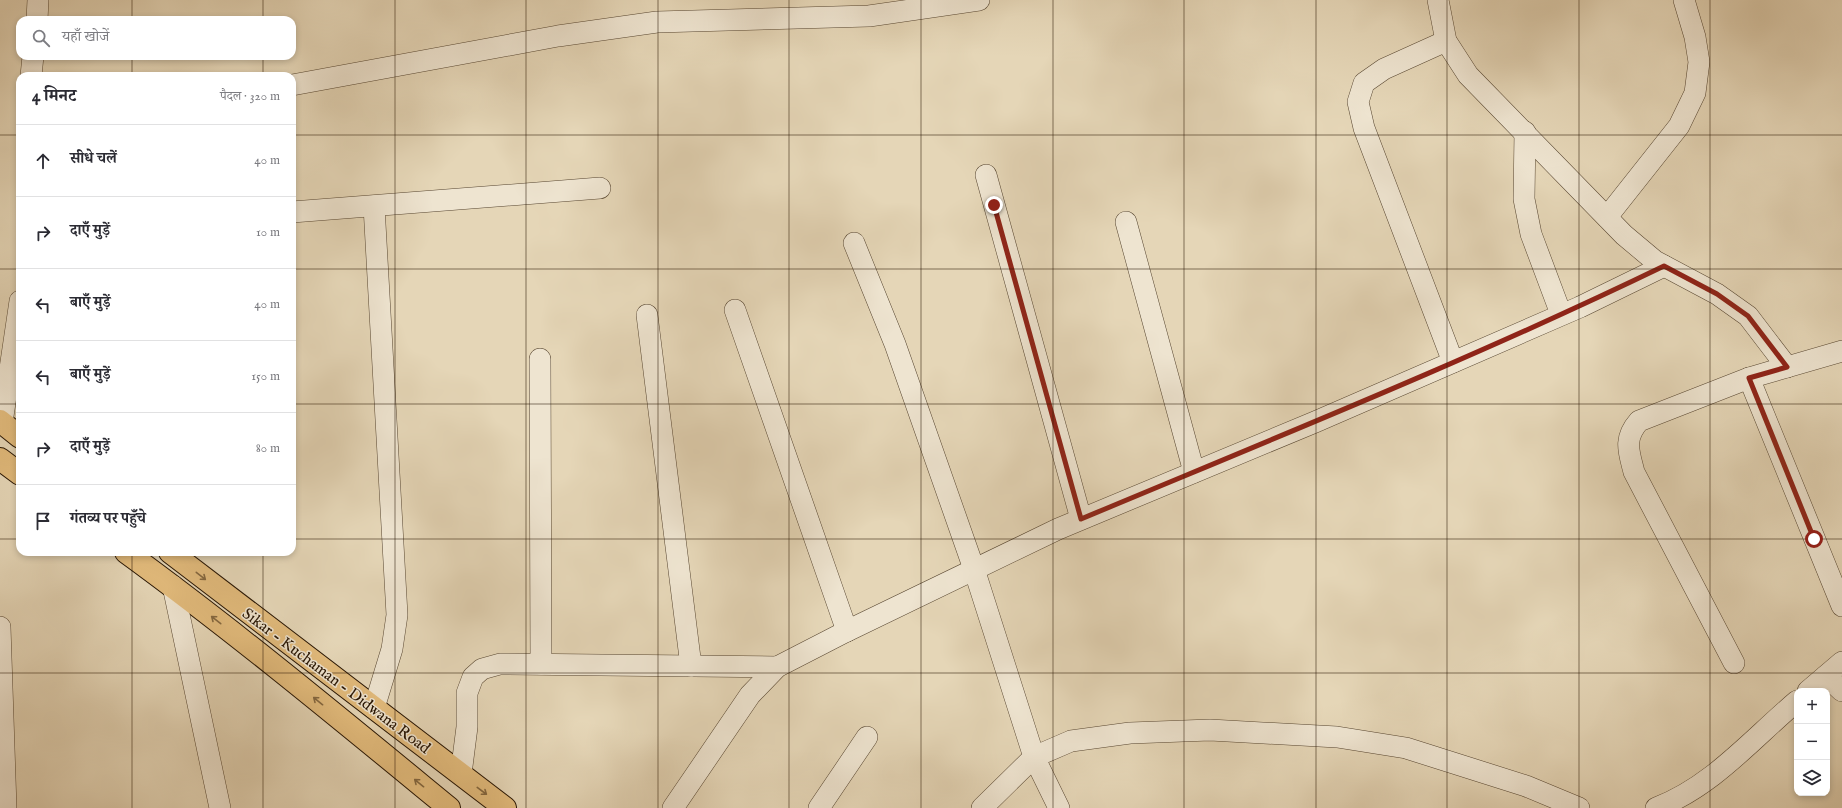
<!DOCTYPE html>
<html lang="hi">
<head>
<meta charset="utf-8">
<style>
  :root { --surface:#fff; --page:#f2f2f3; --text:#2b2b33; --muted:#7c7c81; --line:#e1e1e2 }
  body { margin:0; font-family:"IM FELL English","Noto Serif Devanagari",serif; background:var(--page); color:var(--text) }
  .controls { position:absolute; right:12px; bottom:12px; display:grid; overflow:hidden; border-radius:8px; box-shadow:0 2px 6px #0003 }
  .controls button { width:36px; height:36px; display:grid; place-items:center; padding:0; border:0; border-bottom:1px solid var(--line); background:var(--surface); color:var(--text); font:20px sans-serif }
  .stop { position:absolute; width:12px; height:12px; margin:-9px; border:3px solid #8f2418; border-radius:50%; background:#fff }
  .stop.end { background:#8f2418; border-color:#fff; box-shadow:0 1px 4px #0008 }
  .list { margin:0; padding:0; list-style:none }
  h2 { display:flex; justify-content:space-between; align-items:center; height:52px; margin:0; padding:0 16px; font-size:17px }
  h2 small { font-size:13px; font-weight:400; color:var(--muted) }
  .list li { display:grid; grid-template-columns:26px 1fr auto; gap:12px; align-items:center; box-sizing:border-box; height:72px; padding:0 16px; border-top:1px solid var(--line) }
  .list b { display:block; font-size:15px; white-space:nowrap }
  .list em { font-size:13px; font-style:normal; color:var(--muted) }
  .icon { flex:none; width:22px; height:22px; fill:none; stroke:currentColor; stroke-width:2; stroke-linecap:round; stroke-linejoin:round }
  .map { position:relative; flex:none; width:1842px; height:808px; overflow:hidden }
  .search { position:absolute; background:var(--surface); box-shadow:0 2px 6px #0003; left:16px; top:16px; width:280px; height:44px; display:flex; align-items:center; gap:10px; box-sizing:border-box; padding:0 14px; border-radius:12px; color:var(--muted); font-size:15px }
  .panel { position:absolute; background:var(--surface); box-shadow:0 2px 6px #0003; left:16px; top:72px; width:280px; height:484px; border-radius:12px }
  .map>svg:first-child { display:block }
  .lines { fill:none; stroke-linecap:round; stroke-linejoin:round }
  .street-casing { stroke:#574631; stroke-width:22 }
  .primary-casing { stroke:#281604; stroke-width:24 }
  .street { stroke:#eee4d0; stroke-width:21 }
  .primary { stroke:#e2bb7c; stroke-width:22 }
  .oneway { stroke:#856840 }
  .route { stroke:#8f2418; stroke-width:5 }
  .grid { fill:none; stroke:#281604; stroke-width:1; stroke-opacity:0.55 }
  .labels { text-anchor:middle; stroke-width:3; stroke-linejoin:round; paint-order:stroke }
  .street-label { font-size:16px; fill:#281604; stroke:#eee4d0 }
</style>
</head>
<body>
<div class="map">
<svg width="1842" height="808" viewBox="0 0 1842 808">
  <rect width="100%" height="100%" fill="#e5d6b7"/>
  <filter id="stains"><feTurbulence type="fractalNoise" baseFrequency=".005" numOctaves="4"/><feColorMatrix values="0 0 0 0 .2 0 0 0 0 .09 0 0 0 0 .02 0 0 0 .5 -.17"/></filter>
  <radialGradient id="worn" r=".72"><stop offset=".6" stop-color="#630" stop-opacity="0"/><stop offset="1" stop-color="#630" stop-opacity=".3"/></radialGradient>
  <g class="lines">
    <defs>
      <g id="street">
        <polyline points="1438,0 1446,41 1468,75 1624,235 1655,261 1717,294 1748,316 1787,367"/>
        <polyline points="37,20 38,0"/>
        <polyline points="1446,41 1384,69 1364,83 1358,102 1364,128 1453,362"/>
        <polyline points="31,76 33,56"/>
        <polyline points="292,85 558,36 657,22 869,16 979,0"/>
        <polyline points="1525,132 1524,199 1531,234 1561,314"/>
        <polyline points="986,175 1081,519"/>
        <polyline points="374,206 397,615 392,649 374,708"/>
        <polyline points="292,212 600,188"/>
        <polyline points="1607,217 1679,126 1695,93 1699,62 1695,37 1684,0"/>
        <polyline points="1126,222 1194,472"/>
        <polyline points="854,243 895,344 974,569 1034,757 1059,808"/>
        <polyline points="735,310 847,631"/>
        <polyline points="647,315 691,666"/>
        <polyline points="540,359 541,664"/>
        <polyline points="1749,378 1842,606"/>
        <polyline points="2,423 20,301"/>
        <polyline points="173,586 220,808"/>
        <polyline points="0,627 6,808"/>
        <path d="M1734,663L1634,472C1629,452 1623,439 1639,421L1749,378L1842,351"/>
        <polyline points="1826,676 1842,691"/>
        <polyline points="1808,691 1842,662"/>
        <polyline points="461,774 467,727 467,693 473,677 482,669 500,664 777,667"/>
        <polyline points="673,808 750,695 777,667 847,631 1058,529 1315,422 1580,307 1664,266"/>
        <polyline points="819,808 867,737"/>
        <polyline points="982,808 1034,757 1071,741 1130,733 1210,730 1337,737 1406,748 1526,786 1579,808"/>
        <path d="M1656,808C1712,787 1752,739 1797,701"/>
      </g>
      <g id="primary">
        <polyline points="0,421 20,437"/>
        <polyline points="0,459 20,474"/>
        <path d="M126,552C237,633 343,721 449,808"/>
        <polyline points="170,552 505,808"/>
      </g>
    </defs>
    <use href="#street" class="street-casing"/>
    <use href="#primary" class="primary-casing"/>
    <use href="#street" class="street"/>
    <use href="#primary" class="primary"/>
  </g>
  <defs><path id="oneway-shaft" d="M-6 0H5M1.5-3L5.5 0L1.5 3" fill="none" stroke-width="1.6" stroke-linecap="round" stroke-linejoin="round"/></defs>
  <g class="oneway">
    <use href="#oneway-shaft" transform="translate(201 576) rotate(38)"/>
    <use href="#oneway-shaft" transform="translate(216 620) rotate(-142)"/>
    <use href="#oneway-shaft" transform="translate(318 701) rotate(-141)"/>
    <use href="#oneway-shaft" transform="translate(419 783) rotate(-141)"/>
    <use href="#oneway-shaft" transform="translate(482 791) rotate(37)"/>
  </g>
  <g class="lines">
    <path class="route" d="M994,205L1081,519C1277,437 1474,358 1664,266L1717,294L1748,316L1787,367L1749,378L1814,539"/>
  </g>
  <path class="grid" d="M132,0V20M263,0V20M395,0V808M526,0V808M658,0V808M789,0V808M921,0V808M1053,0V808M1184,0V808M1316,0V808M1447,0V808M1579,0V808M1710,0V808M132,56V76M263,56V76M0,135H20M292,135H1842M0,269H20M292,269H1842M0,404H20M292,404H1842M0,539H20M292,539H1842M132,552V808M263,552V808M0,673H1842"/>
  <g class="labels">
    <g class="street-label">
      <text transform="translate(337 680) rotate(37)" y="6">Sikar - Kuchaman - Didwana Road</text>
    </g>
  </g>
  <rect width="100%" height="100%" filter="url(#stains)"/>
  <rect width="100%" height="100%" fill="url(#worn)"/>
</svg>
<div class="controls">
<button>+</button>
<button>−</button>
<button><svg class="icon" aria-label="layers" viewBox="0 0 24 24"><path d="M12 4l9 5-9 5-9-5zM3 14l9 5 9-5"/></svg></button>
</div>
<div class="stop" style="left:1814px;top:539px"></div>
<div class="stop end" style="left:994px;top:205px"></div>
<div class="search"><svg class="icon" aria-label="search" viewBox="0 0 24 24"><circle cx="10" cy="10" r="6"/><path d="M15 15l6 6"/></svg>यहाँ खोजें</div>
<section class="panel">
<h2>4 मिनट<small>पैदल · 320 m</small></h2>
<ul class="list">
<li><svg class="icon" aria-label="ahead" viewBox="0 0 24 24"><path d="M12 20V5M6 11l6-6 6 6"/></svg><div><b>सीधे चलें</b></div><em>40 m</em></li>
<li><svg class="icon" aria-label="right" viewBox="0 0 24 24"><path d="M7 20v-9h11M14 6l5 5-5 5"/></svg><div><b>दाएँ मुड़ें</b></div><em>10 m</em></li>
<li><svg class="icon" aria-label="left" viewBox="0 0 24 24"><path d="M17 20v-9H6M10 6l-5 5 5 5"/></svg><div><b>बाएँ मुड़ें</b></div><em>40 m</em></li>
<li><svg class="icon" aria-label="left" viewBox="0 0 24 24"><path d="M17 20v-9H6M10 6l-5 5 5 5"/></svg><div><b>बाएँ मुड़ें</b></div><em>150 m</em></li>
<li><svg class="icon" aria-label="right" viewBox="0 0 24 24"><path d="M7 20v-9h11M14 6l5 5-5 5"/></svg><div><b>दाएँ मुड़ें</b></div><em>80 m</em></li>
<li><svg class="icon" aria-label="arrive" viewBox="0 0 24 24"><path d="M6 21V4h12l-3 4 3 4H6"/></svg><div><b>गंतव्य पर पहुँचे</b></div></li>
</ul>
</section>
</div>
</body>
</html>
